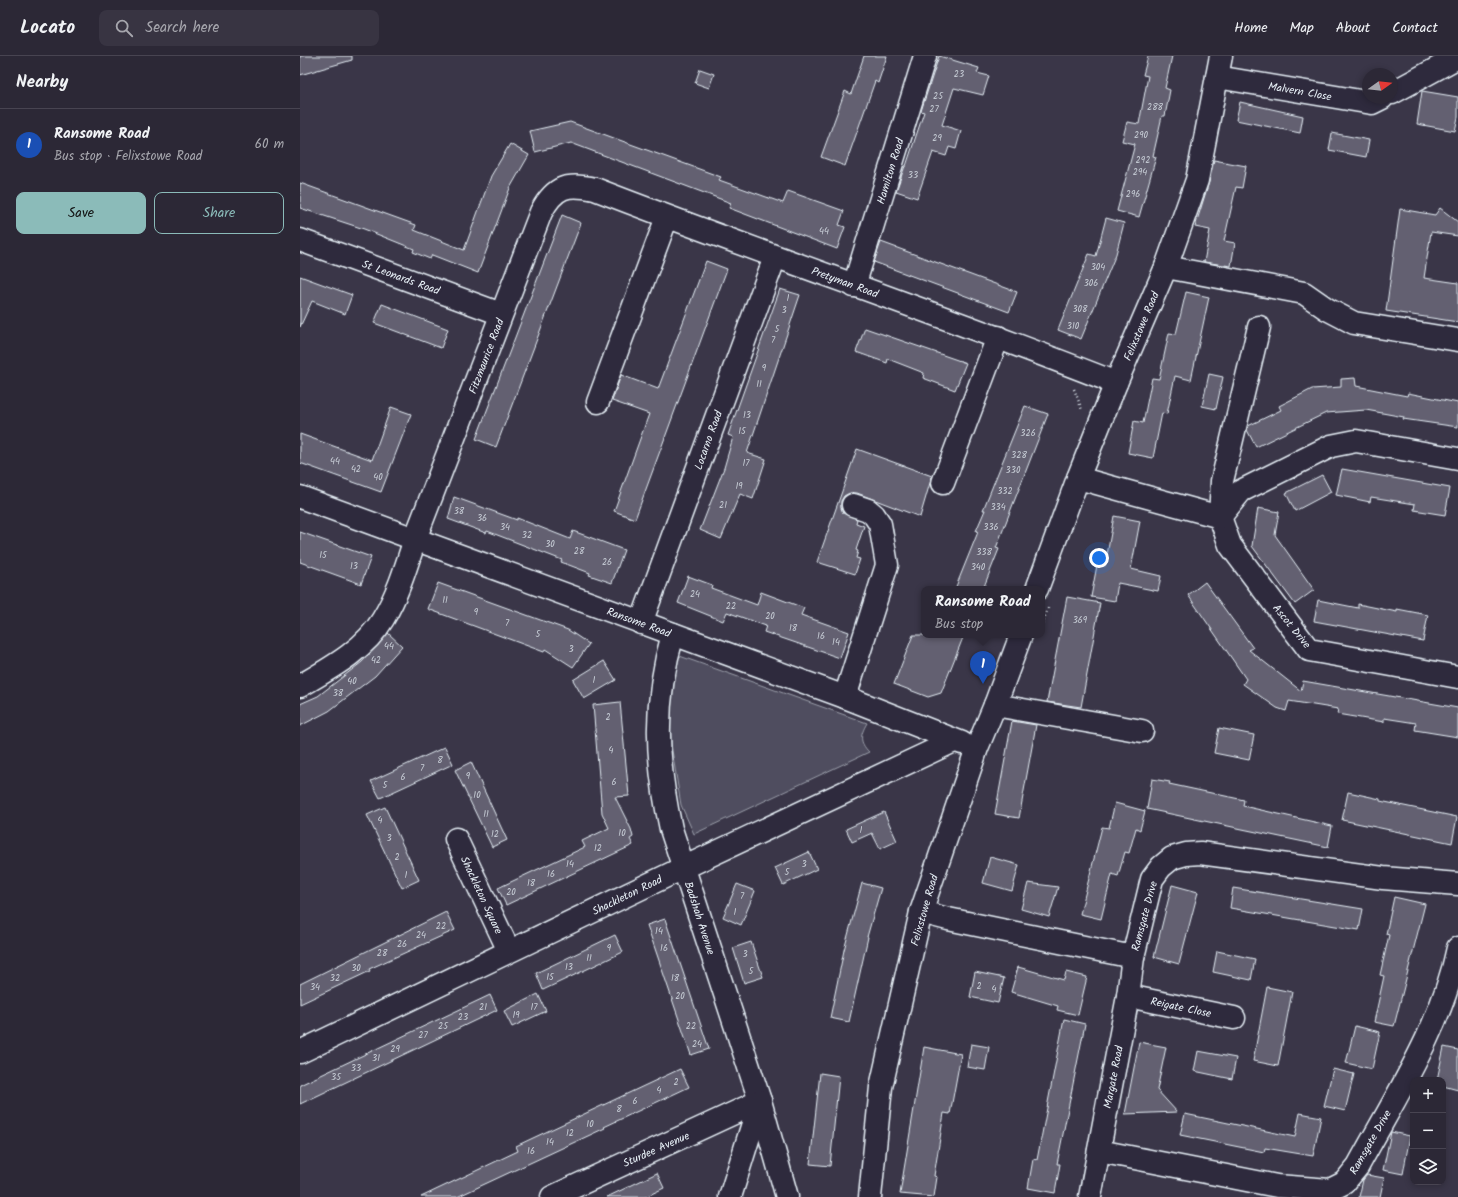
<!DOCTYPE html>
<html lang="en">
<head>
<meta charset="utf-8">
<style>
  :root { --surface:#2c2836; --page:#383442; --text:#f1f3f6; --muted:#a6a6ad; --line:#484451; --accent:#8bbbb9 }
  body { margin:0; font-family:Kalam,sans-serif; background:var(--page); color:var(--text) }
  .controls { position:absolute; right:12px; bottom:12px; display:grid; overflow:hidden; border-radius:8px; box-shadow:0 2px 6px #0003 }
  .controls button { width:36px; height:36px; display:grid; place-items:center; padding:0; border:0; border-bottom:1px solid var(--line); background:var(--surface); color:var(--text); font:20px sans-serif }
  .compass { position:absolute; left:1062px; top:12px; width:36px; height:36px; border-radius:50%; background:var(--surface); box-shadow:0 2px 6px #0003; rotate:75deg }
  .you { position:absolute; left:799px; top:502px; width:14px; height:14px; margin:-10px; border:3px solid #fff; border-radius:50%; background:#1a73e8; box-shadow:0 0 0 6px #1a73e833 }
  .badge { display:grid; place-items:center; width:26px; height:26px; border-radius:50%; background:var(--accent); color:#fff; font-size:13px; font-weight:700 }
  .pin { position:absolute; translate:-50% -33px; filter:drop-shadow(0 1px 2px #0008) }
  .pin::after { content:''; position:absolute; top:21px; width:14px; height:12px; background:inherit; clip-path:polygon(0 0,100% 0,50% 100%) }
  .popup { position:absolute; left:621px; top:530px; width:124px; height:52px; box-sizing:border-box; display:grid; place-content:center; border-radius:8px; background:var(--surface); filter:drop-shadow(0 1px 3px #0005); font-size:13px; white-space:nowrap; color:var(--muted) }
  .popup b { font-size:15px; color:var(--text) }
  .popup::after { content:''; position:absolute; left:50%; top:100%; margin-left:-8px; border:8px solid transparent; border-top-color:var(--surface) }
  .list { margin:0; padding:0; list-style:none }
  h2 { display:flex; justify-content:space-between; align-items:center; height:52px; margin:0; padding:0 16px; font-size:17px }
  h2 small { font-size:13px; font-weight:400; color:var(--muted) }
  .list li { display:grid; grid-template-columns:26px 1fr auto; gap:12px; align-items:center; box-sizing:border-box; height:72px; padding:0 16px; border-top:1px solid var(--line) }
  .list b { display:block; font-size:15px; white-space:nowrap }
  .list p { margin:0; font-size:13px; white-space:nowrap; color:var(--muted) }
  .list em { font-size:13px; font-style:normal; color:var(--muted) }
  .actions { display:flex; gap:8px; padding:12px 16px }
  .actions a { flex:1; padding:9px 0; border:1px solid var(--accent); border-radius:8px; text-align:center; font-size:14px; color:var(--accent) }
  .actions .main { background:var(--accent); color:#111 }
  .icon { flex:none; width:22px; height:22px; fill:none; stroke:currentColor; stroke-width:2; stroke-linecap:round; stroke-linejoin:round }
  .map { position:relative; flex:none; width:1158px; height:1141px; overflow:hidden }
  header { display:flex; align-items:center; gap:24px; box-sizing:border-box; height:56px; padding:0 20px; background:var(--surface); border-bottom:1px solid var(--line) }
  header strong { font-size:19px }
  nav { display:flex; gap:22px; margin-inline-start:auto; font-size:14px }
  .search { width:280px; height:36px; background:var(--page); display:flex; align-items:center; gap:10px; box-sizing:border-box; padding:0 14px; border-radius:8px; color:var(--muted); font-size:15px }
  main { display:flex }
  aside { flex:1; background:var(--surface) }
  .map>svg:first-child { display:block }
  .green { fill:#504e5f; stroke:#9ca0ac }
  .building { fill:#636171; stroke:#e8f1f8 }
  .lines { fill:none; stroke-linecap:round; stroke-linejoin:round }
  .minor-casing { stroke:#e8f1f8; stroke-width:25 }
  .major-casing { stroke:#e8f1f8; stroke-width:25 }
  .path { stroke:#e8f1f8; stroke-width:2.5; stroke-dasharray:1 3; stroke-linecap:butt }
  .minor { stroke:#2f2a3d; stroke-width:22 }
  .major { stroke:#2f2a3d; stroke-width:22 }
  .labels { text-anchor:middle; stroke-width:4; stroke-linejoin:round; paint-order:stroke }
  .number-label { font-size:9px; fill:#c7cdd6 }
  .street-label { font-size:11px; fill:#e8f1f8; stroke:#2f2a3d }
</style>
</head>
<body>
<header>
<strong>Locato</strong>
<div class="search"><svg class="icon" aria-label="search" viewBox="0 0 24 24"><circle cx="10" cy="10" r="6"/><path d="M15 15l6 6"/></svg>Search here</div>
<nav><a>Home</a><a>Map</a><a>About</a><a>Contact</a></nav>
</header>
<main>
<aside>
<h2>Nearby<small></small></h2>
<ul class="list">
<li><span class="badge" style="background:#1a4fb4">1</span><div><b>Ransome Road</b><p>Bus stop · Felixstowe Road</p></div><em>60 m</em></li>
</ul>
<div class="actions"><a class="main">Save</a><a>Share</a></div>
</aside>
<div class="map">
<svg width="1158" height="1141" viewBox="0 0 1158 1141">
  <rect width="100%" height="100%" fill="#3a3648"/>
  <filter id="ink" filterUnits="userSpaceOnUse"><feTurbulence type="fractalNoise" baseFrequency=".025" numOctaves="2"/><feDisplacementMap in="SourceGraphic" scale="8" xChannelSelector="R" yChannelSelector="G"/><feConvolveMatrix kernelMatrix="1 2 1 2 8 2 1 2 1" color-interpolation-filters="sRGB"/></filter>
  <g filter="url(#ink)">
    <path class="green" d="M374,598L567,667C560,679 559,686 569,696L394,778L381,749L371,688L369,644Z"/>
    <g class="building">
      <polygon points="0,0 52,0 52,4 0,19"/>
      <polygon points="564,0 587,0 578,27 575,25 545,110 521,101 545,35 551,38"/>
      <polygon points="639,0 679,12 677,17 689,20 683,39 654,32 642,69 661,75 656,93 649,91 646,100 633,96 617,142 596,135 605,110 606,110 624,56 621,55"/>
      <polygon points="848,0 872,0 865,32 870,34 865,60 862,60 853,100 856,101 839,161 817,155 835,88 822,85 827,66 839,68 848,20 843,19"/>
      <polygon points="400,13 414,18 409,32 395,27"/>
      <polygon points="1122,35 1158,41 1158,61 1155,75 1117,68"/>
      <polygon points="940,46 1003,60 1000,77 936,64"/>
      <polygon points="270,66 421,121 419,124 483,147 488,135 544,155 539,169 545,171 537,193 429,152 431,147 271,87 235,96 230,75"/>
      <polygon points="1032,77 1069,84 1066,101 1029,94"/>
      <polygon points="210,88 229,99 210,132 178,217 132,199 130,203 113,196 114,193 64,173 0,152 0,127 116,169 114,174 164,194 191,120"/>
      <polygon points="914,104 946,110 942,132 936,131 924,185 935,187 931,210 904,206 910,174 895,171 909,126"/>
      <polygon points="1140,152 1158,166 1158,180 1131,176 1124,222 1158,227 1158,266 1086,255 1100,153 1135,159"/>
      <polygon points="262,159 281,167 196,391 176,383"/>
      <polygon points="806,162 824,167 816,198 781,283 758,274 789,198 796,200"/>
      <polygon points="581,186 717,236 709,256 574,206"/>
      <polygon points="406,205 427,213 335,463 314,455 349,358 312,345 321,319 358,333"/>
      <polygon points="0,220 52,239 45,258 12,245 0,271"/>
      <polygon points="480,233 500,239 447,397 466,403 453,443 440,438 421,483 400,474 424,412 433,381 428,379"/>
      <polygon points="886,236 909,241 891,324 875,320 867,358 862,357 853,402 828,397 834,365 843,367 852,322 859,323 869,277 876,278"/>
      <polygon points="82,248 148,273 141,292 74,267"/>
      <polygon points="565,272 666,307 655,334 623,322 624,317 588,303 587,307 556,296"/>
      <polygon points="909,318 923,321 916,353 902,350"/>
      <polygon points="1055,322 1056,330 1107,340 1108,337 1158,347 1158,371 1103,363 1104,361 1066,354 1026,357 956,391 947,374 948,370 981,354 979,350 1012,333 1041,331 1041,323"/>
      <polygon points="725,350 748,358 696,492 699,493 683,533 655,533 678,476 676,475 685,454 683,454"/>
      <polygon points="91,351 111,358 81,436 0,407 0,378 72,404"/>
      <polygon points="557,393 632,420 620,461 557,437 550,437 544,440 541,445 541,452 543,457 557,463 556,467 564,470 556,494 558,495 556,502 560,503 555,518 517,506"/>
      <polygon points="1042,413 1150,432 1145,459 1114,454 1115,448 1071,441 1070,446 1036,439"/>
      <polygon points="1022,419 1031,436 995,455 986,437"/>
      <polygon points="154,441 217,464 217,462 270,483 273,475 324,494 312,527 289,519 290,517 261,506 262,504 187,475 186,477 148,463"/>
      <polygon points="958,452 979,456 975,479 1014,534 995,548 952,490"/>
      <polygon points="814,460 840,465 831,513 861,520 858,535 818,527 815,545 791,541 797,509 805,510"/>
      <polygon points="0,476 71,501 61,528 0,506"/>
      <polygon points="388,520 412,529 411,532 457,549 461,536 504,552 501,559 549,576 540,602 464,576 466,570 427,556 423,565 378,547"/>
      <polygon points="905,526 953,592 949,594 1001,635 1003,625 1158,652 1158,681 1115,674 1116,667 1084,662 1084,666 1037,658 1038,653 989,645 986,655 977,652 943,628 946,623 888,539"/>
      <polygon points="138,527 268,574 289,588 273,611 245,593 244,596 128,553"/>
      <polygon points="767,541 800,547 781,651 747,646"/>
      <polygon points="1018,544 1058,552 1058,548 1097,556 1097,553 1128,559 1123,585 1014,565"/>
      <polygon points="88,577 102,590 75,620 29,655 0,670 0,648 18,640 62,606"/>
      <polygon points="613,579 664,579 641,637 628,641 594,628"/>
      <polygon points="304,605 316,624 284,643 273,624"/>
      <polygon points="320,646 329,740 315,741 331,773 333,781 330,783 333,789 206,849 198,832 285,791 282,785 309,772 302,757 293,649"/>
      <polygon points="712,665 736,669 719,762 695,758"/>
      <polygon points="919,672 954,679 949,704 914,697"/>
      <polygon points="145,691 153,708 80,742 71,725"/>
      <polygon points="171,706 207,784 192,791 155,714"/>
      <polygon points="852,723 870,726 869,728 944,744 943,750 1032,770 1028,791 847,753"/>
      <polygon points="1048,736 1080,743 1080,745 1157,761 1152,787 1042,764"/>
      <polygon points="815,747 845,755 840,774 836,772 829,797 825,796 818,820 812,818 801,863 780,858 802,771 809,772"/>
      <polygon points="85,751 119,824 102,832 67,759"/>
      <polygon points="584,756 597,785 580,793 572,777 552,786 546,773"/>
      <polygon points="509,796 517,813 483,829 475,812"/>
      <polygon points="690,801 719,809 712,835 683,827"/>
      <polygon points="562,827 581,832 567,881 568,881 549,966 530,962 544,894"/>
      <polygon points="728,827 758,831 749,861 721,853"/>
      <polygon points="437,828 455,835 441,869 423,861"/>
      <polygon points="872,829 898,836 879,908 854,901"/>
      <polygon points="933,832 1063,853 1059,874 930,852"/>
      <polygon points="1094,841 1125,848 1094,970 1074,966 1084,920 1080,919 1089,879 1086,878"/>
      <polygon points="146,856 155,874 69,913 70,915 0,948 0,928"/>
      <polygon points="365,863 409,993 391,999 347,869"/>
      <polygon points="315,879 323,896 243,934 236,917"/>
      <polygon points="451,886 463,921 444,927 433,892"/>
      <polygon points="917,895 955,903 951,924 913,916"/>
      <polygon points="718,911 764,924 766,916 787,921 778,959 757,954 758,950 711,936"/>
      <polygon points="675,916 704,922 698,947 670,941"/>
      <polygon points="967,931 992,936 978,1010 953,1005"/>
      <polygon points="238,938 246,955 212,971 204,955"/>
      <polygon points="190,939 197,954 0,1048 0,1029"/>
      <polygon points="764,963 785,968 757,1108 760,1108 755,1137 728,1132 733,1103 737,1104"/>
      <polygon points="1055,970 1080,976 1072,1013 1046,1007"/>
      <polygon points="839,986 866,991 857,1034 877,1056 825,1058"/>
      <polygon points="671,988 689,991 685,1014 667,1011"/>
      <polygon points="624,991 661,998 650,1058 644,1057 634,1120 637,1121 634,1141 600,1138"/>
      <polygon points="1144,991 1158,994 1158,1034 1143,1030 1143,1024 1137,1024"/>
      <polygon points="898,995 936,1002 932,1023 894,1015"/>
      <polygon points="380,1013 389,1031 304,1071 305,1072 157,1141 121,1141 218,1095 216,1090"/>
      <polygon points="1033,1013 1054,1018 1045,1055 1024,1050"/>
      <polygon points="520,1017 539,1020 530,1110 510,1108"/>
      <polygon points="1000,1057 1021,1061 1013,1100 965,1092 964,1096 880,1079 885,1058 995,1081"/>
      <polygon points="1091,1076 1110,1080 1103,1118 1083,1114"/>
      <polygon points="357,1117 364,1132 345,1141 307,1141"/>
      <polygon points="1067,1119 1084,1122 1080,1141 1059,1141 1063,1124"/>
    </g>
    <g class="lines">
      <defs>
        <g id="minor">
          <polyline points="917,21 1072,47 1082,42"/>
          <polyline points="1092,37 1158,1"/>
          <polyline points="0,184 201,258"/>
          <polyline points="866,211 1004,237 1027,253 1054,267 1158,284"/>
          <polyline points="554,230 625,0"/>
          <polyline points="959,271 922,425 920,461 930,489 1009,594 1158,621"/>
          <polyline points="298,346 367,161"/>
          <polyline points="778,422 920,461"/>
          <polyline points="643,427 698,281"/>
          <polyline points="0,441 545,641 662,687"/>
          <polyline points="920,461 941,435 1031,390 1056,385 1158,403"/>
          <polyline points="341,567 475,201"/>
          <path d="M373,578C353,646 356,705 371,773L460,1045L487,1141"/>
          <path d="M0,630C29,613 65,594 83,563C98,538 106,511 115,483L241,156C255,130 267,127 295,133C468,200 644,259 816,327"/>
          <polyline points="545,641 587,509 580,468 574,459 568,454 553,449"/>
          <polyline points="695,649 842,675"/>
          <polyline points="156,783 209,895"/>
          <polyline points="621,856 648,863 833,901 852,823 861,811 872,802 886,798 900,797 1083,822 1158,828"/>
          <polyline points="828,940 934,962"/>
          <polyline points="0,996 383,812 654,685"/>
          <path d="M799,1095L977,1130L1030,1134L1044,1127L1058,1110C1096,1040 1142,970 1158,892"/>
          <polyline points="252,1141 460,1045"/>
          <polyline points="430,1141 460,1045"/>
          <polyline points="790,1141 828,940 833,901"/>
        </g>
        <g id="major">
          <polyline points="737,533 778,422 816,327 866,211 897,124 921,0"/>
          <polyline points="570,1141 581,1031 621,856 677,692 695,649 721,579"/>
        </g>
      </defs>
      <use href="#minor" class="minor-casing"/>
      <use href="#major" class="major-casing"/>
      <g class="path">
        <polyline points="774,333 782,354"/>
        <polyline points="742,568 749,550"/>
      </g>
      <use href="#minor" class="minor"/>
      <use href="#major" class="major"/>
    </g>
  </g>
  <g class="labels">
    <g class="number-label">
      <text x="659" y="21">23</text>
      <text x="638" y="43">25</text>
      <text x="855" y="54">288</text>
      <text x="634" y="56">27</text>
      <text x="841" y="82">290</text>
      <text x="637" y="85">29</text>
      <text x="843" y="107">292</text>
      <text x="840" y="119">294</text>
      <text x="613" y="122">33</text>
      <text x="833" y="141">296</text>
      <text x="524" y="178">44</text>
      <text x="798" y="214">304</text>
      <text x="791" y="230">306</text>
      <text x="488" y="245">1</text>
      <text x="780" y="256">308</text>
      <text x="484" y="257">3</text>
      <text x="773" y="273">310</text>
      <text x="477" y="276">5</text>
      <text x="473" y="287">7</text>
      <text x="464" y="315">9</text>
      <text x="459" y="331">11</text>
      <text x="447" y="362">13</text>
      <text x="442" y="378">15</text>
      <text x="728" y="380">326</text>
      <text x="719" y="402">328</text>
      <text x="35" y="408">44</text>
      <text x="446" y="410">17</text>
      <text x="56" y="416">42</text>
      <text x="713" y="417">330</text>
      <text x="78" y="424">40</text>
      <text x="439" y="433">19</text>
      <text x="705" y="438">332</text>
      <text x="423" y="452">21</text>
      <text x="698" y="454">334</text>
      <text x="159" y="458">38</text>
      <text x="182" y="465">36</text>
      <text x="205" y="474">34</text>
      <text x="691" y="474">336</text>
      <text x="227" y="482">32</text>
      <text x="250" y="491">30</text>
      <text x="279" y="498">28</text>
      <text x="684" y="499">338</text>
      <text x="23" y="502">15</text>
      <text x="307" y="509">26</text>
      <text x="54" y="513">13</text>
      <text x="678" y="514">340</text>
      <text x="395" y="541">24</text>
      <text x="145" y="547">11</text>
      <text x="431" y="553">22</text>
      <text x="176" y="559">9</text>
      <text x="470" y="563">20</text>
      <text x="780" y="567">369</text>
      <text x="207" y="570">7</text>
      <text x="493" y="575">18</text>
      <text x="238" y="581">5</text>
      <text x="521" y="583">16</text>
      <text x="536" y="589">14</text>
      <text x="89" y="593">44</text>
      <text x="271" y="596">3</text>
      <text x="76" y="607">42</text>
      <text x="294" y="627">1</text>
      <text x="52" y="628">40</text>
      <text x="38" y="640">38</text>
      <text x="308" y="664">2</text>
      <text x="311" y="697">4</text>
      <text x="140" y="707">8</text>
      <text x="122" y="715">7</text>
      <text x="168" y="723">9</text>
      <text x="103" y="724">6</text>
      <text x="314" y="729">6</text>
      <text x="85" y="732">5</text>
      <text x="177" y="742">10</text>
      <text x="186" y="761">11</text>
      <text x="80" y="767">4</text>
      <text x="561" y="777">1</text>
      <text x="322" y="780">10</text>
      <text x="195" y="781">12</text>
      <text x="89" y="785">3</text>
      <text x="298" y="795">12</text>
      <text x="97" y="804">2</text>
      <text x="270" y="811">14</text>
      <text x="504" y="811">3</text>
      <text x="487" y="819">5</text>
      <text x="251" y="821">16</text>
      <text x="106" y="822">1</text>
      <text x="231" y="830">18</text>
      <text x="211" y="839">20</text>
      <text x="442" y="843">7</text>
      <text x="435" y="859">1</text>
      <text x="141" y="873">22</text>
      <text x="359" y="878">14</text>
      <text x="121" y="882">24</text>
      <text x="102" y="891">26</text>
      <text x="309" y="895">9</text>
      <text x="364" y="895">16</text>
      <text x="82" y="900">28</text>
      <text x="445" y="901">3</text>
      <text x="289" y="905">11</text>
      <text x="269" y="914">13</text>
      <text x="56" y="915">30</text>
      <text x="451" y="918">5</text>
      <text x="250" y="924">15</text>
      <text x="35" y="925">32</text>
      <text x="375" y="925">18</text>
      <text x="679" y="933">2</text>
      <text x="15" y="934">34</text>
      <text x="694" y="936">4</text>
      <text x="380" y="943">20</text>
      <text x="183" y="954">21</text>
      <text x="234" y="954">17</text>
      <text x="216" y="962">19</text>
      <text x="163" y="964">23</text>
      <text x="143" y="973">25</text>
      <text x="391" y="973">22</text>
      <text x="123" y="982">27</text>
      <text x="397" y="991">24</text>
      <text x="95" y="996">29</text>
      <text x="76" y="1005">31</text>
      <text x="56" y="1015">33</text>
      <text x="36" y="1024">35</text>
      <text x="376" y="1029">2</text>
      <text x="359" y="1037">4</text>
      <text x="335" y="1048">6</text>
      <text x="319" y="1056">8</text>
      <text x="290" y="1071">10</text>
      <text x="270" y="1080">12</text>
      <text x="250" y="1089">14</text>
      <text x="231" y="1098">16</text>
    </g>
    <g class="street-label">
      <text transform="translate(1000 35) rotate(10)" y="4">Malvern Close</text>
      <text transform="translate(590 115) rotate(-73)" y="4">Hamilton Road</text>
      <text transform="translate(101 221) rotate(20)" y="4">St Leonards Road</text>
      <text transform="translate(545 226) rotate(20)" y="4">Pretyman Road</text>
      <text transform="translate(841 270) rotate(-67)" y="4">Felixstowe Road</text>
      <text transform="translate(186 300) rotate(-69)" y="4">Fitzmaurice Road</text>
      <text transform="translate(408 384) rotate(-70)" y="4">Locarno Road</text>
      <text transform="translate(339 566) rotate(20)" y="4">Ransome Road</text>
      <text transform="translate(992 570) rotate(51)" y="4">Ascot Drive</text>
      <text transform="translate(182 839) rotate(65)" y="4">Shackleton Square</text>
      <text transform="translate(327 839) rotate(-26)" y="4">Shackleton Road</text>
      <text transform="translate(624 854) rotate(-74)" y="4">Felixstowe Road</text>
      <text transform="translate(844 860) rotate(-75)" y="4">Ramsgate Drive</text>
      <text transform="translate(400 862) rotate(72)" y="4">Badshah Avenue</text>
      <text transform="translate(881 951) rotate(12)" y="4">Reigate Close</text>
      <text transform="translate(813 1021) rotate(-79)" y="4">Margate Road</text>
      <text transform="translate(1070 1086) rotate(-60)" y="4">Ramsgate Drive</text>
      <text transform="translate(356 1093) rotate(-24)" y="4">Sturdee Avenue</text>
    </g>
  </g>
</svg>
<div class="controls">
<button>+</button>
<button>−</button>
<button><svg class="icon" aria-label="layers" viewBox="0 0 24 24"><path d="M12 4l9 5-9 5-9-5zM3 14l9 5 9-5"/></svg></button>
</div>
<svg class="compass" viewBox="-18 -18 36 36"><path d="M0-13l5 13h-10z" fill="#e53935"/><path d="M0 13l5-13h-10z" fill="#a6a6ad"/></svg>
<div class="you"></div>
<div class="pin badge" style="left:683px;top:628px;background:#1a4fb4">1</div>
<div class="popup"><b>Ransome Road</b>Bus stop</div>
</div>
</main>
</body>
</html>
